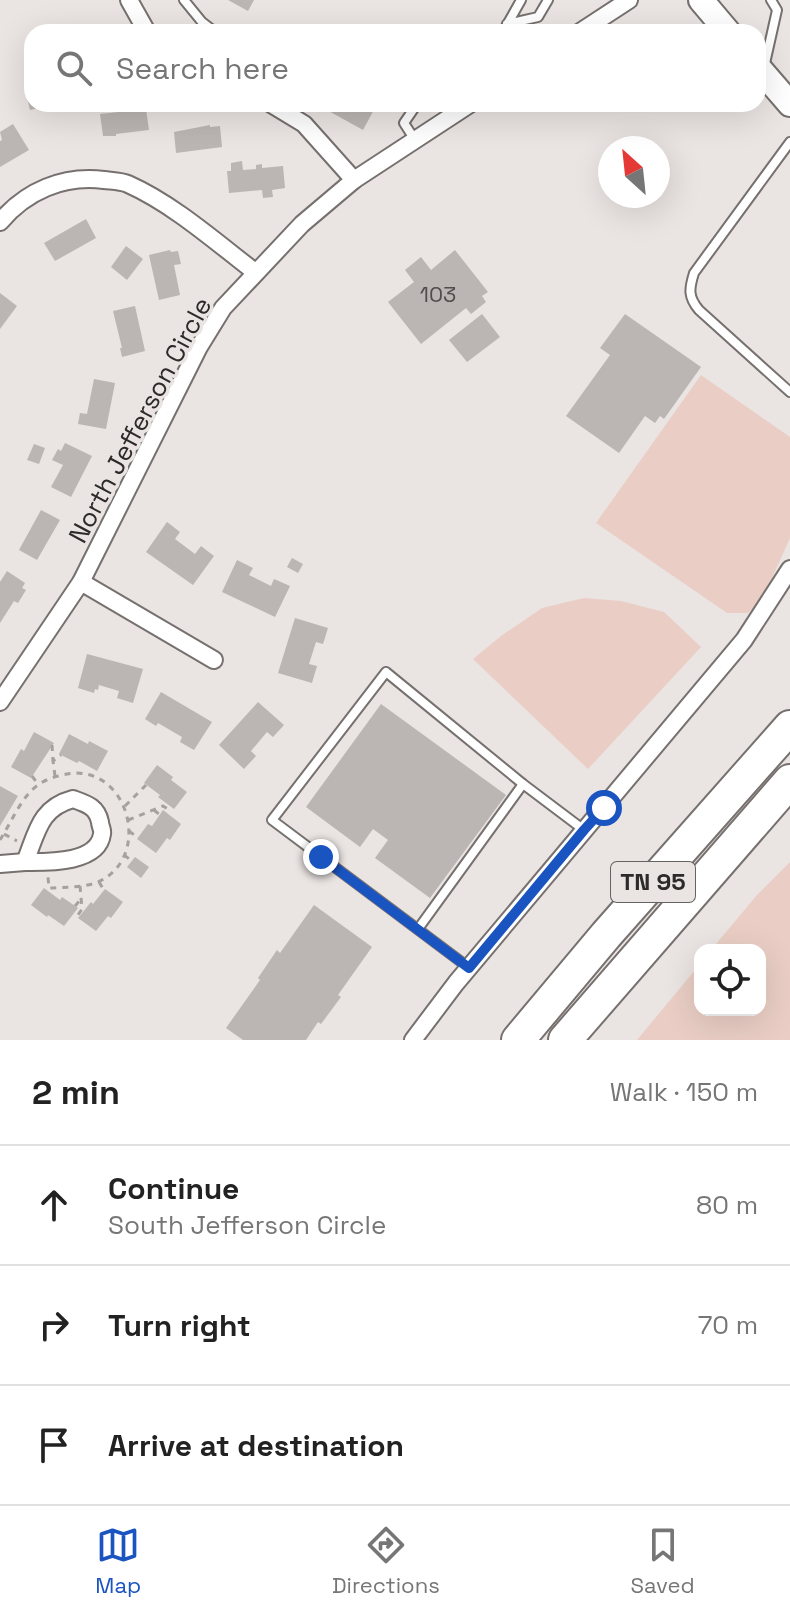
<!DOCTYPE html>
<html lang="en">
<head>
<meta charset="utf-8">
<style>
  :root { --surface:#fff; --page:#f2f2f2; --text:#222; --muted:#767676; --line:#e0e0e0; --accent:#1a54c0 }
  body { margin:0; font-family:"Space Grotesk",sans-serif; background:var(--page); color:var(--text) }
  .controls { position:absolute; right:24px; bottom:24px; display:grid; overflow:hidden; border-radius:16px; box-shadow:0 8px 32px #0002 }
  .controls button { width:72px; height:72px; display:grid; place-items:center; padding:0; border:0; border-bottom:2px solid var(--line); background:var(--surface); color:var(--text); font:40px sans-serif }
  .compass { position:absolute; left:598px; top:136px; width:72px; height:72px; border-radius:50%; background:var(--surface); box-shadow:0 8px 32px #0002; rotate:333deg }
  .stop { position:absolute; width:24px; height:24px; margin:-18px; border:6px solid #1a54c0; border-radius:50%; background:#fff }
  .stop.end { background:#1a54c0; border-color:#fff; box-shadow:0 2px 8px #0008 }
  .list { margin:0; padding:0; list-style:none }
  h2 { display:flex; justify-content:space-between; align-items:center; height:104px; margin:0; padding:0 32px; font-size:34px }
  h2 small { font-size:26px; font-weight:400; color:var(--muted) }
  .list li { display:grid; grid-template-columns:52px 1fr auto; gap:24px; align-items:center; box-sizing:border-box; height:120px; padding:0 32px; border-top:2px solid var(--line) }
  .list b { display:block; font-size:30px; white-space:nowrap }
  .list p { margin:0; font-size:26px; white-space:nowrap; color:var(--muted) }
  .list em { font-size:26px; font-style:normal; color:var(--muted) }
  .icon { flex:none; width:44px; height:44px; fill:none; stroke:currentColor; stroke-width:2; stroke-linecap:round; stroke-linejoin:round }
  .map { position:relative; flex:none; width:790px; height:1040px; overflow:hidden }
  .search { position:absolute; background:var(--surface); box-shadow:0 8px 32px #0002; left:24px; right:24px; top:24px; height:88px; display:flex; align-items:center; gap:20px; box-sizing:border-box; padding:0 28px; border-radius:24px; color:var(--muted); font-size:30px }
  .sheet { height:464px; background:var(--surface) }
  nav { display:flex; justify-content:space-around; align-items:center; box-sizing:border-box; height:112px; border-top:2px solid var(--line); background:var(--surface); font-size:22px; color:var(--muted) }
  nav a { display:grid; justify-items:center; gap:4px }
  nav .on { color:var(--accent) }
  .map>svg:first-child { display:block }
  .green { fill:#eacec5 }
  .building { fill:#bbb5b3 }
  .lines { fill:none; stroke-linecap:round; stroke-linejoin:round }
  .lane-casing { stroke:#76706e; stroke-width:12 }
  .street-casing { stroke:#76706e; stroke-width:20 }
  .secondary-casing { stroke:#76706e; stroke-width:28 }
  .highway-casing { stroke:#76706e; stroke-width:36 }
  .path { stroke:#a5a19f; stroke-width:3; stroke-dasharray:6 6; stroke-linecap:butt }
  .lane { stroke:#fff; stroke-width:8 }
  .street { stroke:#fff; stroke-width:16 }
  .secondary { stroke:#fff; stroke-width:24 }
  .highway { stroke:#fff; stroke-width:32 }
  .route { stroke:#1a54c0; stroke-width:10 }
  .labels { text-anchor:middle; stroke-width:7; stroke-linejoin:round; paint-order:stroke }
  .number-label { font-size:22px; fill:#504d4c }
  .shield { fill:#eae4e2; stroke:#666261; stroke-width:2 }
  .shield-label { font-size:24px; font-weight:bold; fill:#2d2a2a }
  .street-label { font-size:26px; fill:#2d2a2a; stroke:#eae4e2 }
</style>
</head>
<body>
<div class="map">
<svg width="790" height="1040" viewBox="0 0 790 1040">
  <rect width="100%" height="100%" fill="#eae4e2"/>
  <g class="green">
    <polygon points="701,375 790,437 790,538 762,600 748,613 727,613 596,523"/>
    <polygon points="584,598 621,601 664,612 701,647 588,769 473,659 501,636 542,608"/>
    <polygon points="790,862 790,1040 637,1040 700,964 700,1010 760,1010 760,950 711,950 757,895"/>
  </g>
  <g class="building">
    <polygon points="228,0 254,0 248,11"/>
    <polygon points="32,88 32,104 50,105 44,107 44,109 40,110 39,108 30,110 25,89"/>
    <polygon points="316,104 377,104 363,130"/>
    <polygon points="146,109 149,130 116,134 116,136 103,136 100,114"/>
    <polygon points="13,124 29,150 0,167 0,141 2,140 0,132"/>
    <polygon points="210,125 210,127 220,126 222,147 176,153 174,132"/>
    <polygon points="242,161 243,170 256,169 256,165 262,164 262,168 283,166 285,188 272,190 273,197 263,198 262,190 229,193 227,171 231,171 231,163"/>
    <polygon points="86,219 96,238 55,261 44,243"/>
    <polygon points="126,246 143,259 127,280 111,267"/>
    <polygon points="170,250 171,252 178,251 181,264 174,265 180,295 159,300 149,255"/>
    <polygon points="455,250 488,292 482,296 486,302 471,314 466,308 421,344 388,302 414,282 405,270 421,257 431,270"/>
    <polygon points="0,293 17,306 0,329"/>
    <polygon points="135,306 145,351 122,357 120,348 122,348 113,311"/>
    <polygon points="482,314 500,337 467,362 449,340"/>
    <polygon points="625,314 701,367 664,419 660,416 655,423 645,416 619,453 566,416 610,355 600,348"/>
    <polygon points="94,379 115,383 106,429 78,424 80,413 87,414"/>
    <polygon points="65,443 92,456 71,497 51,487 63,465 52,460 58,449 61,451"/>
    <polygon points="34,444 45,448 39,464 27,460"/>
    <polygon points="41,510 60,520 37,560 19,550"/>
    <polygon points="167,522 180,532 175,539 195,554 201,546 214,556 193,585 146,552"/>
    <polygon points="292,558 303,564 298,573 287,567"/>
    <polygon points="237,560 253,568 249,575 271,586 274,579 290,586 275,617 222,592"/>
    <polygon points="7,571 25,583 22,588 26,590 18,603 14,601 0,623 0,582"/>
    <polygon points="295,618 328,628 323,644 316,642 309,664 317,666 312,683 278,673"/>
    <polygon points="87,654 143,669 133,703 117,698 119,691 99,685 98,690 95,689 94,693 78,688"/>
    <polygon points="161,692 212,722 194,750 180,742 182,737 158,723 156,726 145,719"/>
    <polygon points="258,702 284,725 273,737 267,732 251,751 256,756 244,769 219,745"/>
    <polygon points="381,704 506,795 430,898 375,858 388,840 373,829 360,847 306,807"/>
    <polygon points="34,732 54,743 31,778 11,767 21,749 24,751"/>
    <polygon points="69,734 88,744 89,741 108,751 97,771 79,761 77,763 59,754"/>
    <polygon points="157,765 173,777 171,780 187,792 174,809 158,797 160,795 144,783"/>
    <polygon points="0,786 18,796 0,826"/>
    <polygon points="163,810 181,824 170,840 167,838 156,853 137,839 148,824 152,826"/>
    <polygon points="135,857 149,867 141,878 127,867"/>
    <polygon points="44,888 60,900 62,897 78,908 64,926 48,915 47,917 31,905"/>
    <polygon points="105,889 123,902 111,918 108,916 96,931 78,918 91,902 93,904"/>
    <polygon points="314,905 372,947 338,995 341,997 321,1024 318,1022 306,1040 243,1040 226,1028 260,980 258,978 277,950 280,953"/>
  </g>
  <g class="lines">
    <defs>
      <g id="lane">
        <polyline points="184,0 202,22 215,32"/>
        <polyline points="507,24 538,17 548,0"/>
        <polyline points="503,32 521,0"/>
        <polyline points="764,68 777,10 771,0"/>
        <polyline points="415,140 404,123 417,104"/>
        <path d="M790,142L694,273C689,289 688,297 699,310L790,392"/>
        <polyline points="418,929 523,784"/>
        <polyline points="468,967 272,820 386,672 523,784 584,830"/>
      </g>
      <g id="street">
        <polyline points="129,0 147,32"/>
        <polyline points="580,32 629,0"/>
        <polyline points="271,104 304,124 354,180"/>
        <path d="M0,222C26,191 63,175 104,180C112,181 121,181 128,184C173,204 216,242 255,272"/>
        <polyline points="81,582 214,660"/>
        <polyline points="0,702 81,582 199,347 223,308 302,224 354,180 470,104"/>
        <path d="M73,799C87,804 97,807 100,822C100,826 103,830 102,834C98,864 46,862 25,862C37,833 39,808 73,799Z"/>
        <polyline points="0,864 25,862"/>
        <polyline points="413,1040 456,983 744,640 790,569"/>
      </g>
      <g id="secondary">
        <polyline points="701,0 728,32"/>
        <polyline points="758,67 790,104"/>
      </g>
      <g id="highway">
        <polyline points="518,1040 606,935 790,727"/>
        <polyline points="565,1040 790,781"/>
      </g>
    </defs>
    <use href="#lane" class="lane-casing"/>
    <use href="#street" class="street-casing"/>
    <use href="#secondary" class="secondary-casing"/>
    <use href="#highway" class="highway-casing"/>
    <g class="path">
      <polyline points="52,745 53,761"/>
      <polyline points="32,776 38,784"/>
      <polyline points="55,776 53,761 61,755"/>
      <polyline points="125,806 146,785"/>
      <polyline points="154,810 160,815"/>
      <polyline points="128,820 163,806 168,809 170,806"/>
      <polyline points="129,831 138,838"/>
      <polyline points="4,834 17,841"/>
      <path d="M0,840C11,823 21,797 38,785C46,779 57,776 67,774C128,763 154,857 98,882C83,888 64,887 49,888L48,877"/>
      <polyline points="124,855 132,861"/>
      <polyline points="99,882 104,890"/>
      <polyline points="80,886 82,909 78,915 80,916"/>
      <polyline points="75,906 81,899"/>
    </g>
    <use href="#lane" class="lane"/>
    <use href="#street" class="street"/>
    <use href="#secondary" class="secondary"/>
    <use href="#highway" class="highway"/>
  </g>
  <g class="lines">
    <polyline class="route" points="321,857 469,968 584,830 604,808"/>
  </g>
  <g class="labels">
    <g class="number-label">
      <text x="438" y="302">103</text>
    </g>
    <rect class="shield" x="611" y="862" width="84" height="40" rx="6"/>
    <g class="shield-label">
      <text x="653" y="890">TN 95</text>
    </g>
    <g class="street-label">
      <text transform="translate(140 420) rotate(-62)" y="9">North Jefferson Circle</text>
    </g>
  </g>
</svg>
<div class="controls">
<button><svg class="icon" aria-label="locate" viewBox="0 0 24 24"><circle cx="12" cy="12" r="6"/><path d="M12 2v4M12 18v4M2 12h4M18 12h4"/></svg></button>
</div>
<svg class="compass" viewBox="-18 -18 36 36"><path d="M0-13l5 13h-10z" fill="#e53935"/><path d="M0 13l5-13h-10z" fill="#767676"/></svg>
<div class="stop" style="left:604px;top:808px"></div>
<div class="stop end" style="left:321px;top:857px"></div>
<div class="search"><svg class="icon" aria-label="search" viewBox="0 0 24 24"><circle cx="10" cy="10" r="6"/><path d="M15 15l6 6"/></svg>Search here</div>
</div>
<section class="sheet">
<h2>2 min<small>Walk · 150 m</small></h2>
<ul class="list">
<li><svg class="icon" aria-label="ahead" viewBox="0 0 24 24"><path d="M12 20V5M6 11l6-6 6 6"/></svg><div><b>Continue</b><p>South Jefferson Circle</p></div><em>80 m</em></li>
<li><svg class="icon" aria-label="right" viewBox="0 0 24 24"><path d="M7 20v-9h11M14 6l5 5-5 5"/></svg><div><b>Turn right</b></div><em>70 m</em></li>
<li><svg class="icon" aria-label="arrive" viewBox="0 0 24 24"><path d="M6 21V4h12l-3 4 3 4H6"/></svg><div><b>Arrive at destination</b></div></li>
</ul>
</section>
<nav>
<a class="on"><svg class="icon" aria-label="map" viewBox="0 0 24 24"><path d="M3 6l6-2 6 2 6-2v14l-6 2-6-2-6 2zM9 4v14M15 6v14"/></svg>Map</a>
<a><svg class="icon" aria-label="directions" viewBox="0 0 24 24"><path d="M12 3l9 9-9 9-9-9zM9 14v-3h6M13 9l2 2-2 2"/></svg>Directions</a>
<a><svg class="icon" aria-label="saved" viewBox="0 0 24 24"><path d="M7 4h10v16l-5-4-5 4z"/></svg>Saved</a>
</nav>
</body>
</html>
